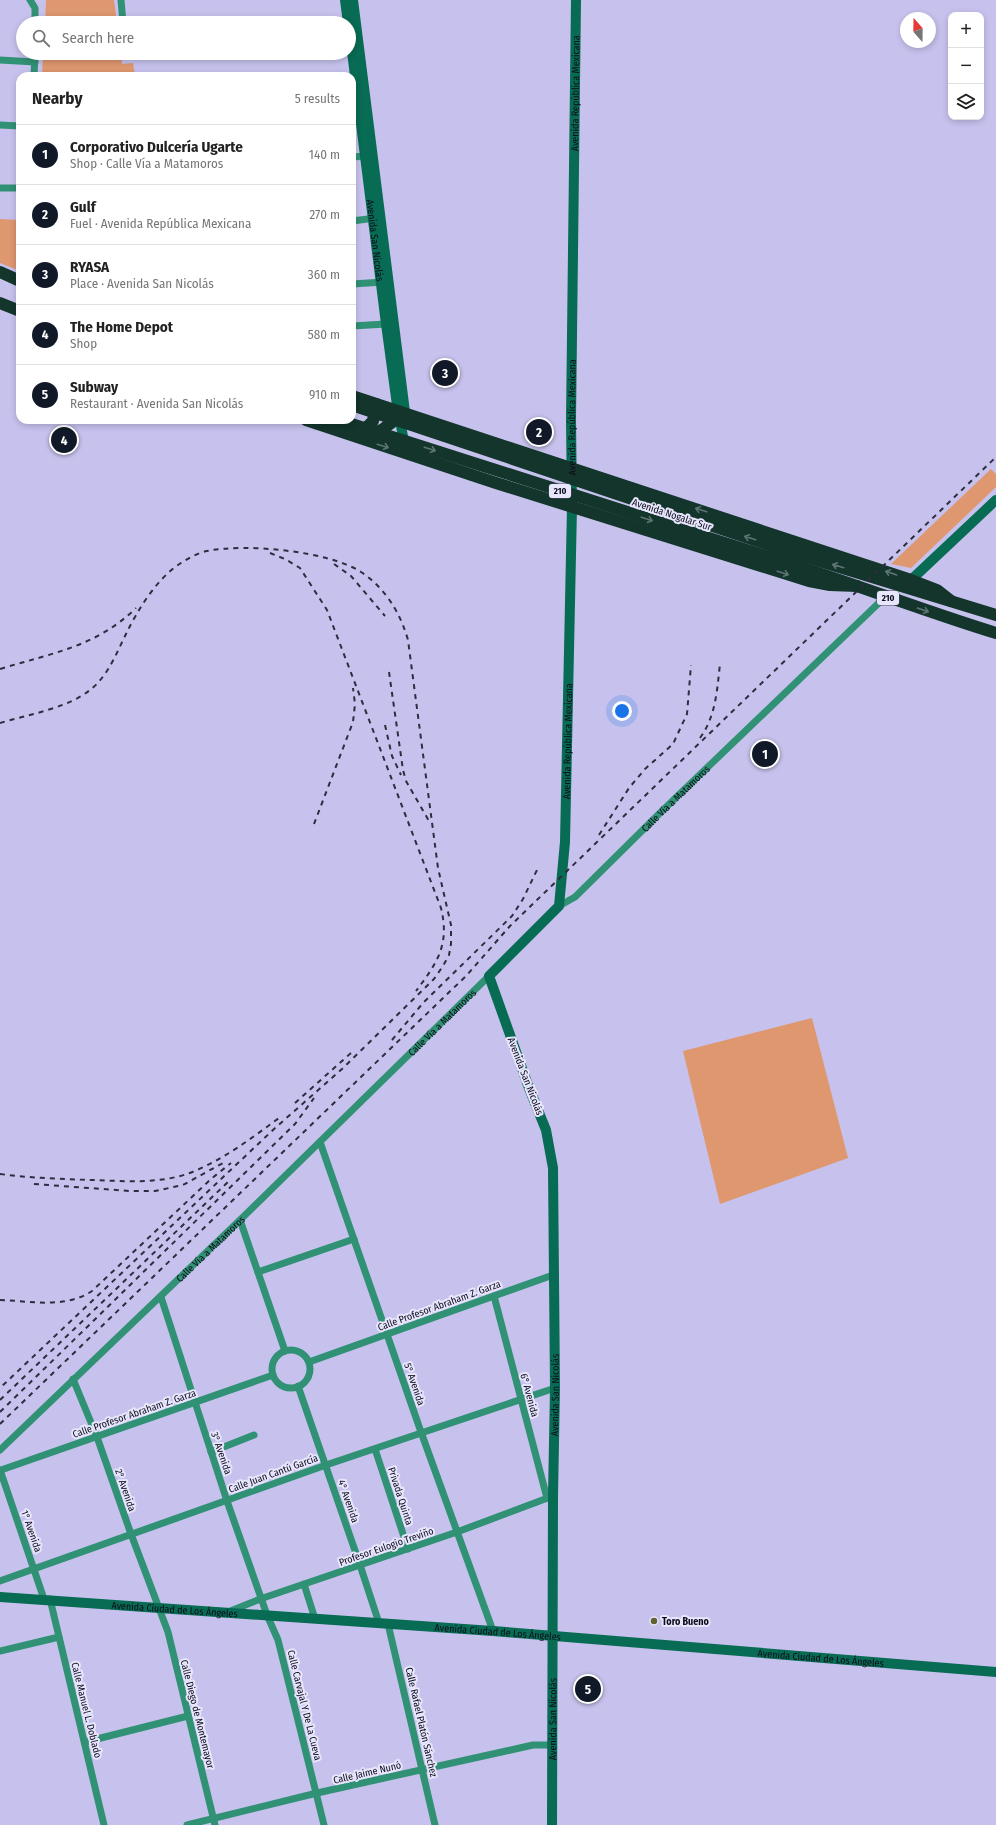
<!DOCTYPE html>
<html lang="en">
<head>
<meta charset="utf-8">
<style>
  :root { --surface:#fff; --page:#f2f2f2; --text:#222; --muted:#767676; --line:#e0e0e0; --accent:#111827 }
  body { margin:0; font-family:"Fira Sans Condensed",sans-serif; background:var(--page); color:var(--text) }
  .controls { position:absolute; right:12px; top:12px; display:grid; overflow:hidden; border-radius:8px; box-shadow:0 2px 6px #0003 }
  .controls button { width:36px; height:36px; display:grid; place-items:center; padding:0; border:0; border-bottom:1px solid var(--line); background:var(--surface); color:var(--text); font:20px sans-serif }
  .compass { position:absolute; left:900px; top:12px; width:36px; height:36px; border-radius:50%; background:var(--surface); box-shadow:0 2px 6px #0003; rotate:340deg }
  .you { position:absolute; left:622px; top:711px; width:14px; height:14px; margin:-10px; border:3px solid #fff; border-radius:50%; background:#1a73e8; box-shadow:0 0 0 6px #1a73e833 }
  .badge { display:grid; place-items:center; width:26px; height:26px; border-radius:50%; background:var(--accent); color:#fff; font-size:13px; font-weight:700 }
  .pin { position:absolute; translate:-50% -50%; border:2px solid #fff; box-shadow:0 1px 4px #0006 }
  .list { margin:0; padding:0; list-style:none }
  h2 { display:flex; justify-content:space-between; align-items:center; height:52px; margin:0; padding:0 16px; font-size:17px }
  h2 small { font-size:13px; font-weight:400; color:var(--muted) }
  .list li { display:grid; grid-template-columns:26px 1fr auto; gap:12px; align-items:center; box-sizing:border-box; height:60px; padding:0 16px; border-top:1px solid var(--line) }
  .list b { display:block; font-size:15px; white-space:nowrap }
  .list p { margin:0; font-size:13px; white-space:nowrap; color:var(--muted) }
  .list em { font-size:13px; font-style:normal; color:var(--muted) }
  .icon { flex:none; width:22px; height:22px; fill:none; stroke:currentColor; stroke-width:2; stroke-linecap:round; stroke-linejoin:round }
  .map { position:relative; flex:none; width:996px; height:1825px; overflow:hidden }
  .search { position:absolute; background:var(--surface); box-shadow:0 2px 6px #0003; left:16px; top:16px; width:340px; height:44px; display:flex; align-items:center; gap:10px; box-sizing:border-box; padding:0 14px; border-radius:22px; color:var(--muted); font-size:15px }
  .panel { position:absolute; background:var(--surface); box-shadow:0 2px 6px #0003; left:16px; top:72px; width:340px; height:352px; border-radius:12px }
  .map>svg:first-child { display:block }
  .green { fill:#df976f }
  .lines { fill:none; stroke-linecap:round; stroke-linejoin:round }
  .street { stroke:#309174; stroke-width:7 }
  .secondary { stroke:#086b53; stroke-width:10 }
  .highway { stroke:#13352b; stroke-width:12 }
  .rail { stroke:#2e2c3f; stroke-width:2; stroke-dasharray:5 5; stroke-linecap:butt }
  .highway-bridge { stroke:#13352b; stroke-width:12 }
  .oneway { stroke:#5d7374 }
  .poi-dot { fill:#62622f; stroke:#e7e6fc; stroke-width:1.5 }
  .labels { text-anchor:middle; stroke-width:4; stroke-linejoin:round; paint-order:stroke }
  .shield { fill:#e7e6fc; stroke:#4e4d5d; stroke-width:1 }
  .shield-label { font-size:9px; font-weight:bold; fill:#0d0b19 }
  .street-label { font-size:10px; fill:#0d0b19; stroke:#e7e6fc }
  .poi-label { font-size:10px; font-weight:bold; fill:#0d0b19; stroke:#e7e6fc; text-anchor:start }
</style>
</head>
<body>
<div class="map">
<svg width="996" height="1825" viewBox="0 0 996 1825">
  <rect width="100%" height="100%" fill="#c6c2ed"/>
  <g class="green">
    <polygon points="46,0 114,0 117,23 45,23"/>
    <polygon points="43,53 121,53 122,64 133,63 135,76 42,76"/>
    <polygon points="0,219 20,220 20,271 0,263"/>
    <polygon points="991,469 996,474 996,487 911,568 891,564"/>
    <polygon points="812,1018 848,1158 720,1204 683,1051"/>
  </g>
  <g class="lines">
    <g class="street">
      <polyline points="30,0 35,8 35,23"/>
      <polyline points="121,0 123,23"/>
      <polyline points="128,53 136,56 164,53"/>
      <polyline points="0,60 35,62"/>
      <polyline points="34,76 35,53"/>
      <polyline points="0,125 20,126"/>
      <polyline points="352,157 368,156"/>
      <polyline points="0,188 20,188"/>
      <polyline points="352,221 376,218"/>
      <polyline points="352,284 384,282"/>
      <polyline points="352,326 386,324"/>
      <path id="s1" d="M559,906L575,897L662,811L885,597"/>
      <polyline points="320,1142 421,1432 493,1631"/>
      <polyline points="240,1220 285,1351"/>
      <polyline points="258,1272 354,1239"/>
      <polyline points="494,1296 547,1498"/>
      <polyline points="161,1297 227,1501 267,1615 278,1640 324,1825"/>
      <circle cx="291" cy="1369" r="19"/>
      <polyline points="309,1362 553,1275"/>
      <polyline points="73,1379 97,1437 131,1534 168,1632 215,1825"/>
      <polyline points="298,1386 360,1565 379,1623"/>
      <polyline points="375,1449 408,1549"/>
      <path id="s2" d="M0,1450L240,1220L489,976"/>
      <polyline points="211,1452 254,1435"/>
      <polyline points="0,1470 44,1599"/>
      <polyline points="1,1470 273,1375"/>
      <polyline points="0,1581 326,1465 555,1388"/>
      <polyline points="304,1584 315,1619"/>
      <polyline points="50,1599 104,1825"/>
      <polyline points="228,1612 263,1598 457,1532 553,1496"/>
      <polyline points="388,1624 435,1825"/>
      <polyline points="0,1651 59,1637"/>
      <polyline points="85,1742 188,1716"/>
      <polyline points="187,1825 317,1793 533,1745 552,1745"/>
    </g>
    <g class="secondary">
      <polyline points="345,0 348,23"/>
      <polyline points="353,0 405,412"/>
      <path id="s3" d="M349,28L386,324L397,405L405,447"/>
      <polyline points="911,580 996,500"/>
      <path id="s4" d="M0,1597L493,1631L996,1672"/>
      <path id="s5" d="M552,1825L553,1496L555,1388L553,1168L546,1130L529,1088L489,976L559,906L565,842L572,507L571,419L576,0"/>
    </g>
    <g class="highway">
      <polyline points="0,272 20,281"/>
      <polyline points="0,303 20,311"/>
      <polyline points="352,396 911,580 937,590 951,601"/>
      <polyline points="306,420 496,483 809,581 830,585 857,586"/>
      <polyline points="360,434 373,421 376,404"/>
      <polyline points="371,435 383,429 402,415"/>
      <polyline points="787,551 996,615"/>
      <path d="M781,561C853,583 924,611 996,633"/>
    </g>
    <g class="rail">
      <path d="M270,553L285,559L300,568L327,610L441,908C450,945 437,963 416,991"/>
      <polyline points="334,564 351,576 385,616"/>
      <path d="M0,669C52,653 96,647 136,608"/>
      <polyline points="389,672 403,770 406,781 429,821"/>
      <path d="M0,723C27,715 68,708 90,690C108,676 116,654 126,634C137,611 156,580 178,565C187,559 197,553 207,551C245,543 329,551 361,572C385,588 400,612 408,640L438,868L451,925V944L449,955L443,966L434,979L342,1069L274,1129L0,1388"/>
      <polyline points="385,725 392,756 401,775"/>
      <path d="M700,738C716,716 717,690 720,664"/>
      <polyline points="314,824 353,722 355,704 353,688"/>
      <polyline points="599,835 629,788 645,769 673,744 687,714 691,665"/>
      <polyline points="392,1040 423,1003 512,916 523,899 537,870"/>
      <polyline points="295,1103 351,1053"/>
      <path d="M0,1174C30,1178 61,1179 91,1180C126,1181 164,1185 197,1170C227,1157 253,1137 279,1118"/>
      <polyline points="34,1184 130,1191 155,1191 183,1185 223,1163"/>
      <path d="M0,1300C31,1301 65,1309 92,1291L211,1179L231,1163"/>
      <polyline points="0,1400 230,1180"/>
      <polyline points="0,1412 295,1124 314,1098"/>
      <polyline points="0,1424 466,976 510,926 996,457"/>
    </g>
    <g class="highway-bridge">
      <polyline points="352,405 787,551"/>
      <polyline points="339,420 781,561"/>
    </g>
  </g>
  <defs><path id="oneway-shaft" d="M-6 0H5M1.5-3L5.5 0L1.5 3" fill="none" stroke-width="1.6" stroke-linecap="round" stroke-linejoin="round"/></defs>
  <g class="oneway">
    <use href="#oneway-shaft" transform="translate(383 446) rotate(17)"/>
    <use href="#oneway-shaft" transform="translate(430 449) rotate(18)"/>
    <use href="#oneway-shaft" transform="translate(701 510) rotate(-162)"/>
    <use href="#oneway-shaft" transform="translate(647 519) rotate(18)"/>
    <use href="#oneway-shaft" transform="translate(750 538) rotate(-162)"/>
    <use href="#oneway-shaft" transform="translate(838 566) rotate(-164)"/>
    <use href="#oneway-shaft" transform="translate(783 573) rotate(18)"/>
    <use href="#oneway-shaft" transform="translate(891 573) rotate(-161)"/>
    <use href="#oneway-shaft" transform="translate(923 610) rotate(19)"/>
  </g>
  <circle class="poi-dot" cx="654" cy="1621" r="4"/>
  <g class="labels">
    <g class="shield">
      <rect x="549" y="484" width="22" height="14" rx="3"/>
      <rect x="877" y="591" width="22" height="14" rx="3"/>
    </g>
    <g class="shield-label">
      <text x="560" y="494">210</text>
      <text x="888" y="601">210</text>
    </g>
    <g class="street-label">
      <text dy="4" stroke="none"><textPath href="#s5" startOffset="1772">Avenida República Mexicana</textPath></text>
      <text dy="4" stroke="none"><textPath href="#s3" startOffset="214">Avenida San Nicolás</textPath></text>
      <text dy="4" stroke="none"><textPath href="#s5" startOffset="1448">Avenida República Mexicana</textPath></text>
      <text transform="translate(672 514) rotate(18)" y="4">Avenida Nogalar Sur</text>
      <text dy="4" stroke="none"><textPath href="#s5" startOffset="1124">Avenida República Mexicana</textPath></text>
      <text dy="4" stroke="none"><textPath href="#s1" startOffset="159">Calle Vía a Matamoros</textPath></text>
      <text dy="4" stroke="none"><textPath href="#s2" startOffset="615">Calle Vía a Matamoros</textPath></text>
      <text transform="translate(526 1076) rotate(69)" y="4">Avenida San Nicolás</text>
      <text dy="4" stroke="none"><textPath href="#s2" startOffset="291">Calle Vía a Matamoros</textPath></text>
      <text transform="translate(439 1305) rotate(-20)" y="4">Calle Profesor Abraham Z. Garza</text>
      <text transform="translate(415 1384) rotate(71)" y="4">5° Avenida</text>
      <text transform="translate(530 1395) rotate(75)" y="4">6° Avenida</text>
      <text dy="4" stroke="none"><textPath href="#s5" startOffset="430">Avenida San Nicolás</textPath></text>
      <text transform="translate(134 1413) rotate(-19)" y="4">Calle Profesor Abraham Z. Garza</text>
      <text transform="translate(222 1453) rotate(71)" y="4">3° Avenida</text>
      <text transform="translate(273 1473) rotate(-20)" y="4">Calle Juan Cantú García</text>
      <text transform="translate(126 1490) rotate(71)" y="4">2° Avenida</text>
      <text transform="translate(401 1496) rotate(72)" y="4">Privada Quinta</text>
      <text transform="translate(349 1501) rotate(71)" y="4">4° Avenida</text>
      <text transform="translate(32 1531) rotate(71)" y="4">1° Avenida</text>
      <text transform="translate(386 1546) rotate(-19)" y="4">Profesor Eulogio Treviño</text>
      <text dy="4" stroke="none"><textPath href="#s4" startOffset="175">Avenida Ciudad de Los Ángeles</textPath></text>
      <text dy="4" stroke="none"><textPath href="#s4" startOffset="499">Avenida Ciudad de Los Ángeles</textPath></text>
      <text dy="4" stroke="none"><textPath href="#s4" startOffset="823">Avenida Ciudad de Los Ángeles</textPath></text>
      <text transform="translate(305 1705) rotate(76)" y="4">Calle Carvajal Y De La Cueva</text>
      <text transform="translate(87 1710) rotate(76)" y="4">Calle Manuel L. Doblado</text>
      <text transform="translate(198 1714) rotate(76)" y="4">Calle Diego de Montemayor</text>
      <text dy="4" stroke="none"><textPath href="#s5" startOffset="106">Avenida San Nicolás</textPath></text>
      <text transform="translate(422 1722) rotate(77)" y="4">Calle Rafael Platón Sánchez</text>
      <text transform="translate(367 1772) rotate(-13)" y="4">Calle Jaime Nunó</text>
    </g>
    <g class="poi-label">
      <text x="662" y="1625">Toro Bueno</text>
    </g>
  </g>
</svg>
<div class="controls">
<button>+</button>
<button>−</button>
<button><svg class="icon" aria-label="layers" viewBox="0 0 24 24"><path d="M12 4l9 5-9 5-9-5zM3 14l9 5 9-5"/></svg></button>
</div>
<svg class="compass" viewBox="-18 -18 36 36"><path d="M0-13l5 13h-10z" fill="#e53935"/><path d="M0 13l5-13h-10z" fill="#767676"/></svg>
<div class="you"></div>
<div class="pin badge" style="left:765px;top:754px">1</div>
<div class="pin badge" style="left:539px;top:432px">2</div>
<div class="pin badge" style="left:445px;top:373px">3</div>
<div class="pin badge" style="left:64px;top:440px">4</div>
<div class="pin badge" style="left:588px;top:1689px">5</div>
<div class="search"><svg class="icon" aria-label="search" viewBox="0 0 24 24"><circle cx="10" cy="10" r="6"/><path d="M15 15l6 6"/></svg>Search here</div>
<section class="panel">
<h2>Nearby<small>5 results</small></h2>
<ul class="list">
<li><span class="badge">1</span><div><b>Corporativo Dulcería Ugarte</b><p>Shop · Calle Vía a Matamoros</p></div><em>140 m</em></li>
<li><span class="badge">2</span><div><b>Gulf</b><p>Fuel · Avenida República Mexicana</p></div><em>270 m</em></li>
<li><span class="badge">3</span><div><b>RYASA</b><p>Place · Avenida San Nicolás</p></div><em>360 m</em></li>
<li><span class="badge">4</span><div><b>The Home Depot</b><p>Shop</p></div><em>580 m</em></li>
<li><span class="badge">5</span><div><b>Subway</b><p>Restaurant · Avenida San Nicolás</p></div><em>910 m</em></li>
</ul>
</section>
</div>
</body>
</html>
